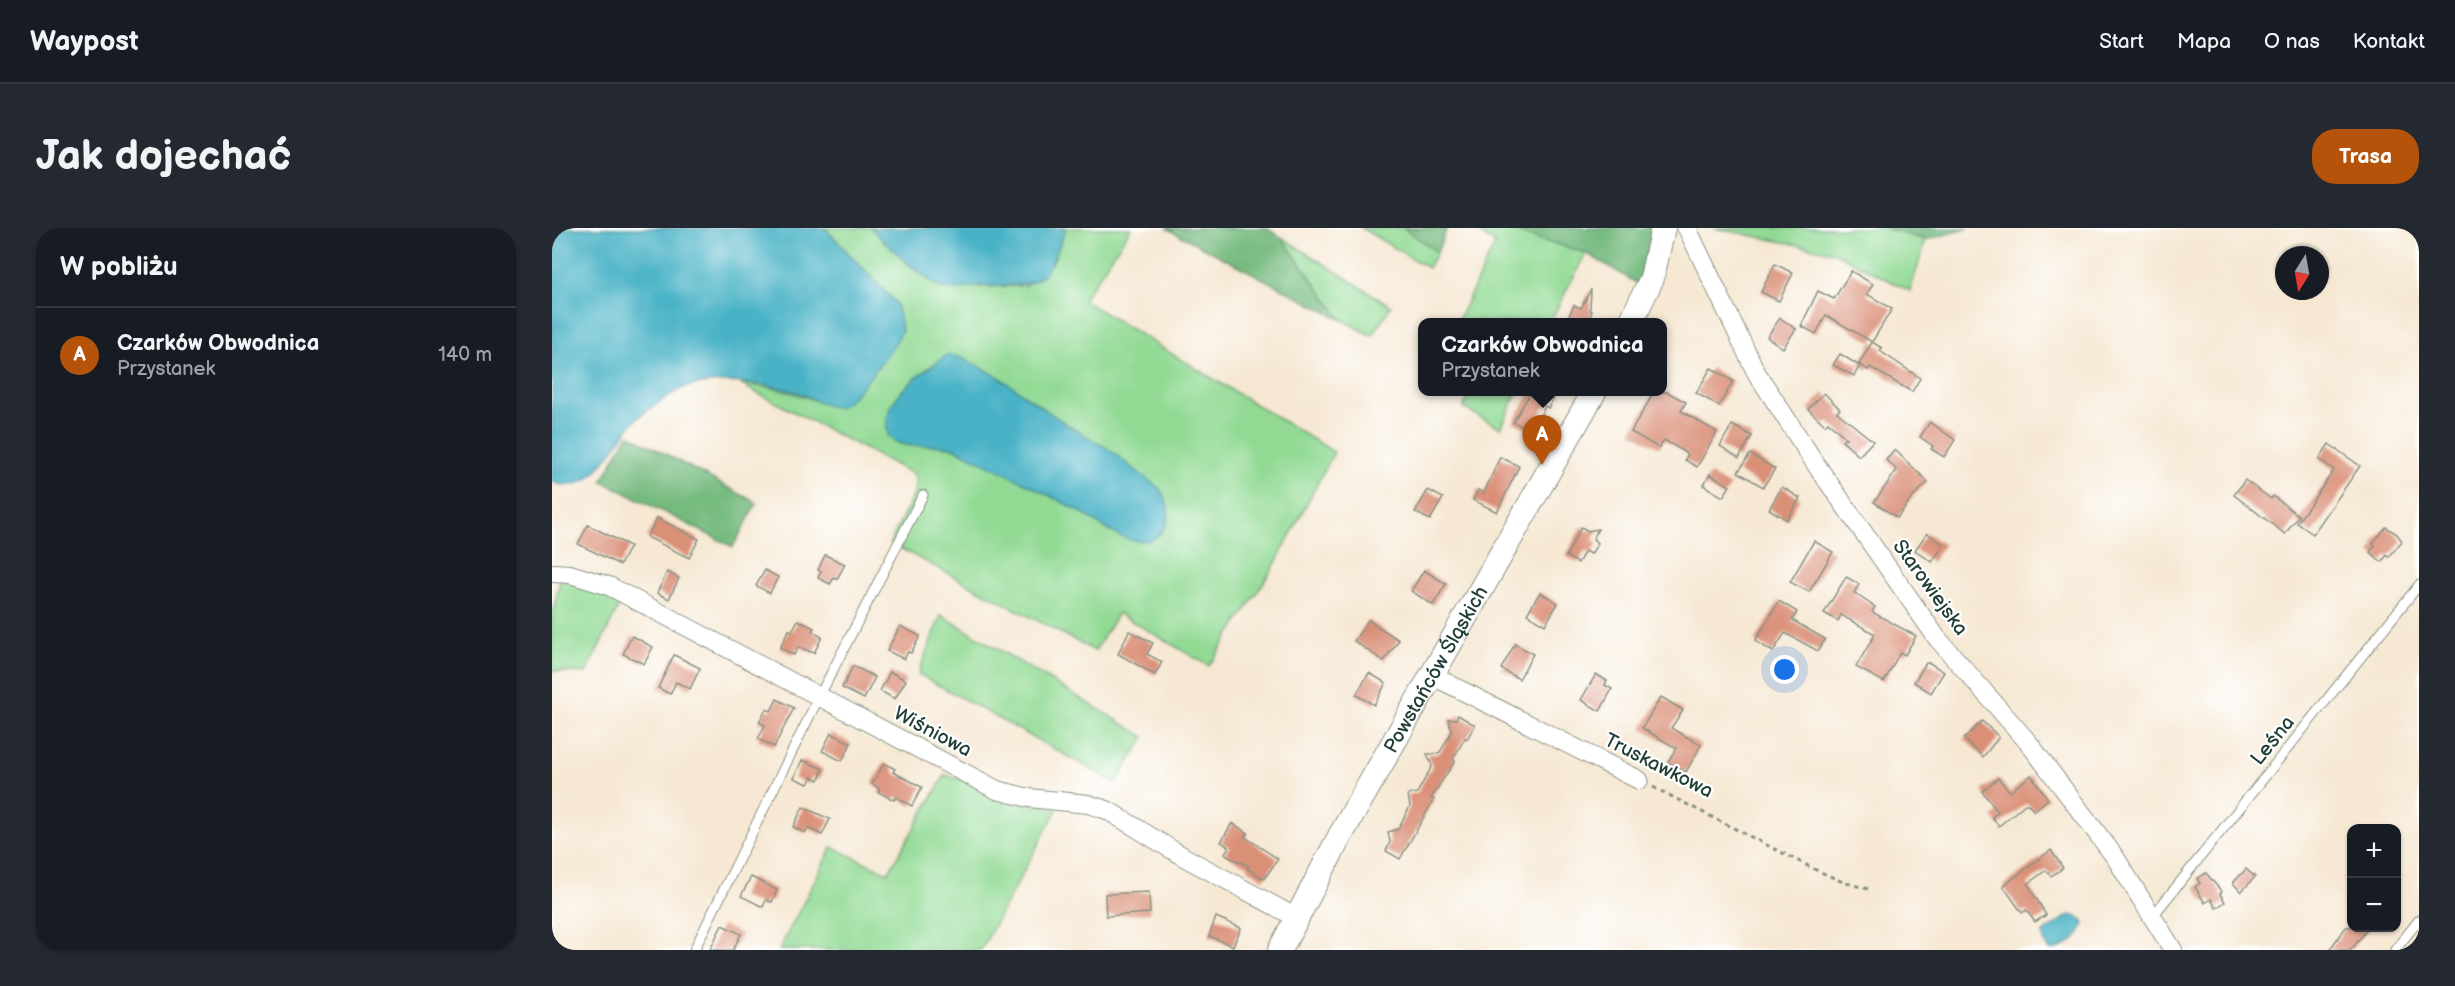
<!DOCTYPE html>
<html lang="pl">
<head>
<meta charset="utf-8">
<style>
  :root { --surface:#171b24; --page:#242831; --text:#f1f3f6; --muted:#9ea1a6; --line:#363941; --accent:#b45309 }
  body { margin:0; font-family:"Balsamiq Sans",sans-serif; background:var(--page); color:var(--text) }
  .controls { position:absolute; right:18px; bottom:18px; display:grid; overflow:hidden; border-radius:12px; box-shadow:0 2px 4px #0004 }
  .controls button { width:54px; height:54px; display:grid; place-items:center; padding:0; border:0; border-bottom:2px solid var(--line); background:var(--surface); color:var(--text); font:30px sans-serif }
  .compass { position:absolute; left:1723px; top:18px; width:54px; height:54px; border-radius:50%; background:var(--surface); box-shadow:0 2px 4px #0004; rotate:191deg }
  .you { position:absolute; left:1233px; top:442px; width:21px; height:21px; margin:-15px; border:4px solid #fff; border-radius:50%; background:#1a73e8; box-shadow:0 0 0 9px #1a73e833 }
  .badge { display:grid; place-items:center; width:39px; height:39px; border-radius:50%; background:var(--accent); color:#fff; font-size:20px; font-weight:700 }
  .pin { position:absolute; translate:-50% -50px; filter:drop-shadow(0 2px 3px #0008) }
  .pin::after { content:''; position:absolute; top:32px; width:21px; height:18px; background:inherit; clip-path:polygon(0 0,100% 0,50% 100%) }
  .popup { position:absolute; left:866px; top:90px; width:249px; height:78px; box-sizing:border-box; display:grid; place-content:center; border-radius:12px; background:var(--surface); filter:drop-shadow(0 2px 4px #0005); font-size:20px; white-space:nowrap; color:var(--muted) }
  .popup b { font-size:22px; color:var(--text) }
  .popup::after { content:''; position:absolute; left:50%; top:100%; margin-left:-12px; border:12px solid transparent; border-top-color:var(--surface) }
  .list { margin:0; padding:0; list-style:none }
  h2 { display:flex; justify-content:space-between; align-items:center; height:78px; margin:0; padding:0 24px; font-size:26px }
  h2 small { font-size:20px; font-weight:400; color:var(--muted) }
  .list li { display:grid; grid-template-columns:39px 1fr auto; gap:18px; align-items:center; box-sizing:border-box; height:96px; padding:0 24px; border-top:2px solid var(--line) }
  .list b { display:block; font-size:22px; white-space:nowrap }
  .list p { margin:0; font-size:20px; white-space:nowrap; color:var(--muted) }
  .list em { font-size:20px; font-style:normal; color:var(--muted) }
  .map { position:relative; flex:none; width:1867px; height:722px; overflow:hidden; border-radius:24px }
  header { display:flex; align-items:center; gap:36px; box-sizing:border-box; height:84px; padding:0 30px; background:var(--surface); border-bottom:2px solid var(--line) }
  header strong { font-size:28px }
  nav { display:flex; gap:33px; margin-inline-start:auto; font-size:21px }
  .intro { display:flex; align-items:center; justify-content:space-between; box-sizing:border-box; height:144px; padding:0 36px }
  h1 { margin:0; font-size:42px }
  .button { padding:15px 27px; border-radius:24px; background:var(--accent); color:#fff; font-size:21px; font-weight:700 }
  main { display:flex; gap:36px; padding:0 36px }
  aside { flex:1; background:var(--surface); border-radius:24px; box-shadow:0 2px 4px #0004 }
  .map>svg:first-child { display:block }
  .green { fill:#92da94; stroke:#588c64; stroke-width:1.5 }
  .forest { fill:#75ba7e; stroke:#4a7c59; stroke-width:1.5 }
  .water { fill:#48b2c6; stroke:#34787d; stroke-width:1.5 }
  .building { fill:#da8f77 }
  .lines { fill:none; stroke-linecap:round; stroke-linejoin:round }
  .lane-casing { stroke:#8a9284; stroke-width:11 }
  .street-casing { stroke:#8a9284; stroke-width:20 }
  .secondary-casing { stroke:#8a9284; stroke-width:26 }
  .path { stroke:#8a9284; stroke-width:3; stroke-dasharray:4.5 4.5; stroke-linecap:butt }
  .lane { stroke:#fff; stroke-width:9 }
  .street { stroke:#fff; stroke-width:18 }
  .secondary { stroke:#fff; stroke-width:24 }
  .labels { text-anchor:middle; stroke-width:4.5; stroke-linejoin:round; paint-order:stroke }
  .street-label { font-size:20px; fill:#1f3d34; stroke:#fff }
</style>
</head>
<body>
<header>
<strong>Waypost</strong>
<nav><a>Start</a><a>Mapa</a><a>O nas</a><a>Kontakt</a></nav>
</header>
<div class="intro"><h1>Jak dojechać</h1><a class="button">Trasa</a></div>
<main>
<aside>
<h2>W pobliżu<small></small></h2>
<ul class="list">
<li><span class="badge">A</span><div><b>Czarków Obwodnica</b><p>Przystanek</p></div><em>140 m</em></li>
</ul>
</aside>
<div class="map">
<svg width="1867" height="722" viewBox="0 0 1867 722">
  <rect width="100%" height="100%" fill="#fff"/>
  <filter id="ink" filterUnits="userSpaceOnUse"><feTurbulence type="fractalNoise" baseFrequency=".0167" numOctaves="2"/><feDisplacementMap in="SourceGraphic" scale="12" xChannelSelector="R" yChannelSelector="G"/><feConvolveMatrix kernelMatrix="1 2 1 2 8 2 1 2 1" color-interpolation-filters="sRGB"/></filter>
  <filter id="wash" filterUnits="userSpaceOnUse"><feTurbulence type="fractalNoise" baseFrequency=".008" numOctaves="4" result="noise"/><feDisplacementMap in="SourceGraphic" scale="24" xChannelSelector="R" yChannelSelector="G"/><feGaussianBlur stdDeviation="1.35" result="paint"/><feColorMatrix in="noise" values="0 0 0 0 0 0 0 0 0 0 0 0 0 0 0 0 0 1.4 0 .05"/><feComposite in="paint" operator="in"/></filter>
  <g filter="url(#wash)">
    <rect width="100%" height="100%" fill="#f6e8d3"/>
    <g class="green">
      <path d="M272,0H322L403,62L414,59L473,58L501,34L514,0H579L531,72L782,224L721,340L657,438L566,385L543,423L338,315L363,264V247L188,156C220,158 247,165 277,178Z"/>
      <polygon points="809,0 852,0 885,24 876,40"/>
      <polygon points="921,0 951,0 1034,25 998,94 905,94 943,16"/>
      <polygon points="1162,0 1332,0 1374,12 1358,63 1281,24"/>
      <polygon points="729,9 839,78 820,108 790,92"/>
      <polygon points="918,164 965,164 949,200 911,180"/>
      <polygon points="8,352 29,353 70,372 34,445 0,443 0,388"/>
      <polygon points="389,387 593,509 564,555 366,446"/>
      <polygon points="393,547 505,582 429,722 227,722 280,619 336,645"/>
    </g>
    <g class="forest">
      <polygon points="614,0 714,0 729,9 790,92"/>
      <polygon points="852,0 895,0 885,24"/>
      <polygon points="951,0 1100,0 1088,57 1034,25"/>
      <polygon points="1333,0 1417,0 1374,12"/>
      <polygon points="76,206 205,275 181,319 50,253"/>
    </g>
    <g class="water">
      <path d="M0,0H273L344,75L350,103C343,118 300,177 286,179C273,180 259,169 247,165C213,155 168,150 134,159C122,163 89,186 81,195C59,220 40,271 0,254Z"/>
      <path d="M319,0H514C491,61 489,57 426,58C415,59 401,65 390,60C372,52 333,15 319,0Z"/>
      <path d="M396,126L410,130L444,147L514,196L555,220L608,261C614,271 618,279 616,291C613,303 603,314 590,313C566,313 548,296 529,284C520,279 510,274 500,269C468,252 434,236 402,220C383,213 361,223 342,213C334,209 334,200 335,192C340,161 373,144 396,126Z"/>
      <path d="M1517,687L1525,688L1532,695C1530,708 1512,722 1498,722L1492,714L1491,705Z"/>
    </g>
    <g id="blocks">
      <g class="building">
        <polygon points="1223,36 1241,45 1227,73 1209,64"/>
        <polygon points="1299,43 1321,56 1315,66 1340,81 1320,114 1274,87 1264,106 1249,98 1266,63 1282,71"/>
        <polygon points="1039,61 1038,82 1040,83 1036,94 1014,94 1022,77 1029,80"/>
        <polygon points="1228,90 1244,101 1231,120 1215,109"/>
        <polygon points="1320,114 1330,120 1328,123 1368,150 1360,164 1318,139 1316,142 1307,136"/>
        <polygon points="1288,126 1308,138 1302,148 1281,137"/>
        <polygon points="1159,140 1181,153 1167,178 1144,165"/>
        <polygon points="979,164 1005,164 996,180 993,178 980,203 961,194"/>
        <polygon points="1102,164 1115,164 1134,174 1129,183 1165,204 1145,239 1133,232 1136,226 1112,212 1107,220 1079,204"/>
        <polygon points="1272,165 1288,181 1285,184 1321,213 1307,228 1290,213 1294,210 1276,194 1273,197 1256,181"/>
        <polygon points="1378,194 1403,212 1392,229 1379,221 1381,218 1368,209"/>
        <polygon points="1180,197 1200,208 1187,230 1168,218"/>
        <polygon points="1777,216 1808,238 1761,306 1745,295 1782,242 1767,231"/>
        <polygon points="1343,222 1376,254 1360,270 1345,290 1322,274 1345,242 1334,232"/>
        <polygon points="1198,226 1223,241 1211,259 1186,244"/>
        <polygon points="948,229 967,238 945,284 921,272 926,262 932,265"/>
        <polygon points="1158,246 1178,258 1171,269 1151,257"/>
        <polygon points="1693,252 1719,271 1721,268 1747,288 1733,306 1682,267"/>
        <polygon points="1230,259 1248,270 1235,292 1217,281"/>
        <polygon points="876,262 891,270 878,292 863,284"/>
        <polygon points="105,290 147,311 137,330 95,309"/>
        <polygon points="36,297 78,318 68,337 26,316"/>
        <polygon points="1029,299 1036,303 1046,301 1041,311 1046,315 1039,326 1033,323 1026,335 1014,328"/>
        <polygon points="1834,299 1845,306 1850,313 1837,329 1835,327 1830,334 1818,324 1823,317 1821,315"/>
        <polygon points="1375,305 1392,317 1380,334 1363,322"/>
        <polygon points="1262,313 1281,324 1257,364 1238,354"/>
        <polygon points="273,327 293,336 285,351 282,350 278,356 266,350 269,343 266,342"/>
        <polygon points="213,342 226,349 218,365 204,358"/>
        <polygon points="872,342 894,356 881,377 859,363"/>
        <polygon points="115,344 127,350 117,371 105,365"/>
        <polygon points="1294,349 1307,356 1302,365 1323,379 1320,384 1364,408 1353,427 1348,424 1332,454 1304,439 1323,406 1289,387 1286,393 1272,385"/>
        <polygon points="988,364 1006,375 993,397 975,386"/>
        <polygon points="1227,373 1245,384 1240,392 1273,411 1266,423 1233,405 1221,424 1203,413"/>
        <polygon points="246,392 262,400 260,403 270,409 262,425 246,419 242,427 228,420 237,402 240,403"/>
        <polygon points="816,392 847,412 832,433 802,413"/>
        <polygon points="348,398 368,408 359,425 356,424 352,431 335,423"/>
        <polygon points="577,403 601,415 595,426 610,434 603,447 566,426"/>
        <polygon points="80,408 101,419 92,436 71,426"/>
        <polygon points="963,416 981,426 967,451 949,441"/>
        <polygon points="122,427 148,440 138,461 124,454 118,466 106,460"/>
        <polygon points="1374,435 1378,435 1392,444 1379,465 1362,454"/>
        <polygon points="301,438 323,449 312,471 290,460"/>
        <polygon points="338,444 354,452 343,471 328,463"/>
        <polygon points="817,445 834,455 822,477 804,467"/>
        <polygon points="1044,446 1055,453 1053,457 1060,461 1048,483 1029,472"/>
        <polygon points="1109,469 1131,482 1119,500 1149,517 1134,544 1116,534 1124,520 1090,500"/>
        <polygon points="225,471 242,480 222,519 206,511 213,497 207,494 214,481 219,483"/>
        <polygon points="906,487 923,497 915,511 913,510 901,531 903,533 879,570 882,571 848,631 834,623 838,614 836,604 846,601 858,578 856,567 865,565 880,538 875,526 884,526 888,524 900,503 896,491 904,491"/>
        <polygon points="1430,493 1447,509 1431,529 1412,511"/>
        <polygon points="279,505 299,515 290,533 270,523"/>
        <polygon points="250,532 271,541 267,552 260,549 256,556 242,550"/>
        <polygon points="332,535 343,541 341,544 370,559 360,578 344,569 342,572 326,564 328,561 320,556"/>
        <polygon points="1479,547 1496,571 1482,583 1476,576 1473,576 1447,598 1440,589 1446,584 1430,563 1446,550 1458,564"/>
        <polygon points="251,579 278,591 270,607 256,600 253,605 241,599"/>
        <polygon points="680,595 696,605 693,609 726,631 712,651 695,640 697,638 679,630 673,625 677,619 669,614"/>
        <polygon points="1499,622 1511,640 1499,648 1494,642 1476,656 1494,687 1483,694 1474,682 1470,685 1451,658"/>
        <polygon points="1694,641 1703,649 1689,664 1681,655"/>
        <polygon points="1654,645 1670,664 1668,666 1673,674 1664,680 1659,671 1653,675 1643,659 1648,655 1645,651"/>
        <polygon points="199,649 225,662 220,674 214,672 211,679 189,668"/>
        <polygon points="597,664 598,685 554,688 553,666"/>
        <polygon points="664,689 689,700 681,718 657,708"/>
        <polygon points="170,697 189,706 181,722 158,722"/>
        <polygon points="1794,699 1817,699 1799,722 1777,722"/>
      </g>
    </g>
  </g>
  <g filter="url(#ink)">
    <use href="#blocks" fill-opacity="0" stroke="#8a9284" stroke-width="1.5"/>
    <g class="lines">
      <defs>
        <g id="lane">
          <polyline points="1600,689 1867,357"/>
          <polyline points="142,722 267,469 371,267"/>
          <polyline points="1843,722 1867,692"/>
        </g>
        <g id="street">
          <polyline points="1135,0 1204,144 1265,238 1385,410 1476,514 1563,629 1621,722"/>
          <polyline points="0,345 18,346 57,358 445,562 477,570 536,576 555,582 632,629 743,689"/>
          <polyline points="881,448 1087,552"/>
        </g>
        <g id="secondary">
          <polyline points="1079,94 1100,50 1111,0"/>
          <path id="s1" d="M728,722L788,608L1042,164"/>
        </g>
      </defs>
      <use href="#lane" class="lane-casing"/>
      <use href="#street" class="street-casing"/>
      <use href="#secondary" class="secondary-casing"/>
      <polyline class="path" points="1101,559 1262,641 1291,654 1316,661"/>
      <use href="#lane" class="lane"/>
      <use href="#street" class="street"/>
      <use href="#secondary" class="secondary"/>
    </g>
  </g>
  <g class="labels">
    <g class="street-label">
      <text transform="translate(1379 359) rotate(54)" y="7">Starowiejska</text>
      <text dy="7" stroke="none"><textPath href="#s1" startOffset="321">Powstańców Śląskich</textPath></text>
      <text transform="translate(381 503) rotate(28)" y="7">Wiśniowa</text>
      <text transform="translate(1720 512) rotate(-51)" y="7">Leśna</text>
      <text transform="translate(1107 537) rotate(27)" y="7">Truskawkowa</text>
    </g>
  </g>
</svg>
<div class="controls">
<button>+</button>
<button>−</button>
</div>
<svg class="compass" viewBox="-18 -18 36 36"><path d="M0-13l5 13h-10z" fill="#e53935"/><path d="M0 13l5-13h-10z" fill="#9ea1a6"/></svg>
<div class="you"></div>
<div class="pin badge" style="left:990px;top:237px">A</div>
<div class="popup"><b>Czarków Obwodnica</b>Przystanek</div>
</div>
</main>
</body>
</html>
